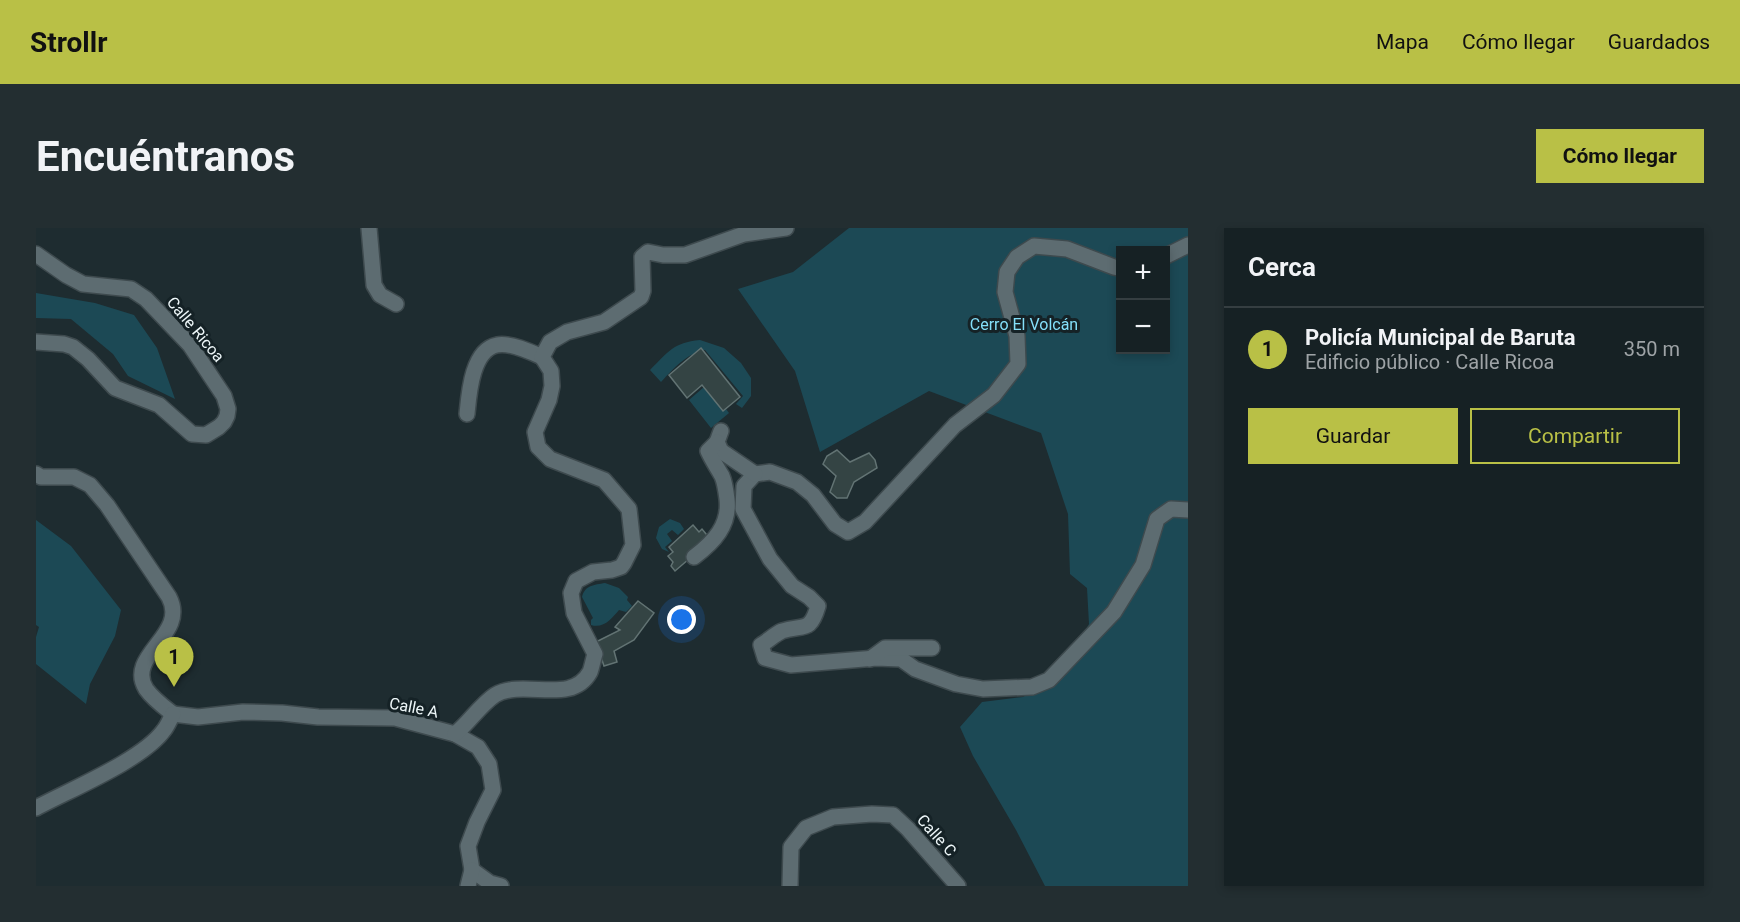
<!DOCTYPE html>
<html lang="es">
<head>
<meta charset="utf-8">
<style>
  :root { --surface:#162124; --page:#232e31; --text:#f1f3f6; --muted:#9ea3a6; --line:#353e41; --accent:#b9c046 }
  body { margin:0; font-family:Roboto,sans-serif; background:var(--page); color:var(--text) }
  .controls { position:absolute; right:18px; top:18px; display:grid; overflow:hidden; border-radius:0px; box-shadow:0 3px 9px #0003 }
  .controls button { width:54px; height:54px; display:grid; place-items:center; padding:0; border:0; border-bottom:2px solid var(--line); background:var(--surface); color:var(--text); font:30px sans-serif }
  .you { position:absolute; left:646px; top:392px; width:21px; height:21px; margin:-15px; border:4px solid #fff; border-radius:50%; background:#1a73e8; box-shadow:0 0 0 9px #1a73e833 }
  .badge { display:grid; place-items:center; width:39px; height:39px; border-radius:50%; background:var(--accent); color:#111; font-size:20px; font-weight:700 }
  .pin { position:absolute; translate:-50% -50px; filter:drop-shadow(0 2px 3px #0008) }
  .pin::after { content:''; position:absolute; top:32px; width:21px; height:18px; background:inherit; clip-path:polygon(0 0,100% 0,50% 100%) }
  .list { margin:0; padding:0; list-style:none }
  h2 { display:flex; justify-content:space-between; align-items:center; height:78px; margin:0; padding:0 24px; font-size:26px }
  h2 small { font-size:20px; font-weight:400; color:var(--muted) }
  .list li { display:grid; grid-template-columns:39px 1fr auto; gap:18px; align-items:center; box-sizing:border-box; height:84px; padding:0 24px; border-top:2px solid var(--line) }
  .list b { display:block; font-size:22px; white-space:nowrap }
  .list p { margin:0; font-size:20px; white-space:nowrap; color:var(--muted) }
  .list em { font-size:20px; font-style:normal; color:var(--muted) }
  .actions { display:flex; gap:12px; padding:18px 24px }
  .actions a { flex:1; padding:14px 0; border:2px solid var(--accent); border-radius:0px; text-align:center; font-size:21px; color:var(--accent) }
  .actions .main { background:var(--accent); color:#111 }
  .map { position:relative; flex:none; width:1152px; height:658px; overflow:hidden; border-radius:0px }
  header { display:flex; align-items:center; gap:36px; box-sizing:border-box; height:84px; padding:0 30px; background:var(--accent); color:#111 }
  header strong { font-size:28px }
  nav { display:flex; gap:33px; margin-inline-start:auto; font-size:21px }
  .intro { display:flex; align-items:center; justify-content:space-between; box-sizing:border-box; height:144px; padding:0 36px }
  h1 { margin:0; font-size:42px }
  .button { padding:15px 27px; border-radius:0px; background:var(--accent); color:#111; font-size:21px; font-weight:700 }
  main { display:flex; gap:36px; padding:0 36px }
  aside { flex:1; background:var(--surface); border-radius:0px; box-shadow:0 3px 9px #0003 }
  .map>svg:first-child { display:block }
  .green { fill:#1c4955; fill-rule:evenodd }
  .building { fill:#344444; stroke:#627373; stroke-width:1.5 }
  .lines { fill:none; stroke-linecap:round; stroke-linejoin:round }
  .minor-casing { stroke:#3e4a4e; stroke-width:18 }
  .minor { stroke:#5d6c71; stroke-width:15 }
  .labels { text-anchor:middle; stroke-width:6; stroke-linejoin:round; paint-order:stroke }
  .park-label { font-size:16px; fill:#84dff9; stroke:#152226 }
  .street-label { font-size:16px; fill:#eef7f9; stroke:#152226 }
</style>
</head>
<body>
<header>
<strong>Strollr</strong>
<nav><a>Mapa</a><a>Cómo llegar</a><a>Guardados</a></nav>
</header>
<div class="intro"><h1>Encuéntranos</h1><a class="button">Cómo llegar</a></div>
<main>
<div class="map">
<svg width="1152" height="658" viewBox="0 0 1152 658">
  <rect width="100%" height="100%" fill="#1e2c30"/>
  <g class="green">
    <path d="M813,0H1152V658H1009L980,602L937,528L924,499L946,474L987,469L1024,450L1053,396L1051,360L1034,346L1032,286L1005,205L893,163L784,224L759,143L702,61L757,44ZM1084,22H1130V122H1084Z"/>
    <polygon points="0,65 59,75 98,87 121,120 139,171 92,148 77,126 35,91 0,90"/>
    <path d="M664,112L688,120L705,135L715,150V168L706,180L700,176L707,168L669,122C650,126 638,140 625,154L614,142C633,123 637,115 664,112Z"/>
    <polygon points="668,159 687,183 690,181 693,185 675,200 653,172"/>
    <polygon points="634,291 644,295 648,301 642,307 636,302 631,306 636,313 629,319 633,324 626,321 620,310 623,299"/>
    <polygon points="0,292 35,318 85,382 79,408 54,456 50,476 0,436 0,409 3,399 0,397"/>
    <path d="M569,355L583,360L592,369L591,372L596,378L590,384L583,382C576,390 568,401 555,397V392L557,390L546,369C549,357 558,357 569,355Z"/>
  </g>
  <g class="building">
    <polygon points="665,120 704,169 687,183 666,157 651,170 633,147"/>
    <polygon points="801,222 814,234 833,225 839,232 841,240 818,254 811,270 801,270 794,264 800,248 787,236 791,228"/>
    <polygon points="657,297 663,304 666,301 675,312 639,343 635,338 637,334 632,328 637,324 633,319"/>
    <polygon points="602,373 618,385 598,412 578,423 581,434 568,438 560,414 584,402 579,399"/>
  </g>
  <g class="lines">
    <defs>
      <g id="minor">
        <polyline points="333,0 338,57 344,67 360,76"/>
        <polyline points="0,26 30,47 47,56 95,61 110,71 154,117 188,168 192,181 191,188 188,194 183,199 170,207 156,206 123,177 79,160 52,131 37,119 28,116 0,114"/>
        <polyline points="1130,28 1152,17"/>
        <path d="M1084,40L1078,39L1031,21L998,18L981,29L971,44L969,64L981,108L982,136L958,167L919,197L829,294L812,304L799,296L777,267L761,254L734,244L719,246L708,258L707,281L734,331L756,358L773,369L782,378C774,406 767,396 746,403C739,406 732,413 725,417L729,430L755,437L840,430L865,431L879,441L920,456L947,461L996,459L1013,452L1078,384L1107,337L1121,291L1135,281L1152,282"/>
        <path d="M431,186C433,165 436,122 461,117C473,114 495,124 506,129"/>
        <polyline points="685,203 681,214 685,223 719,246"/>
        <path d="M0,246L5,249H38L54,257L71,277L133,369C153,407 89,427 110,461C117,471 128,479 137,486"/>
        <path d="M658,329C678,314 694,297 691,271C690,263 689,255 686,248C681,239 676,232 672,223L681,214"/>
        <polyline points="834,431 849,420 896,420"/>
        <polyline points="137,486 162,489 207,484 246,485 282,489 359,490 419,506 442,519 453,536 457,562 441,594 432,618 436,642 454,655 465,658"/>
        <path d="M419,506C433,495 444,477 459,467C489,450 535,478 554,444C556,439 557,432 559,426L538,385L535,365L540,353L557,344L576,342L585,339L588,335L597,317L593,281L568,252L514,231L502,219L499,204L513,172L516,158L515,143L506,129L514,114L531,104L568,94L605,69L607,63L606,29L612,24L627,27H649L708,6L750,0"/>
        <path d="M0,580C33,562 107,532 128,502C132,497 134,491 137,486"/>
        <polyline points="432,658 436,642"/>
        <polyline points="754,658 755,619 770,600 797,589 836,586 857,587 872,601 922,658"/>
      </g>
    </defs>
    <use href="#minor" class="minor-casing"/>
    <use href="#minor" class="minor"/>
  </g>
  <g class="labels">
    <g class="park-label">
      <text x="988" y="102">Cerro El Volcán</text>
    </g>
    <g class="street-label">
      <text transform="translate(160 101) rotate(50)" y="6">Calle Ricoa</text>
      <text transform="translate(378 479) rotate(11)" y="6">Calle A</text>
      <text transform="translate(901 607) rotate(48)" y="6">Calle C</text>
    </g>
  </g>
</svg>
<div class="controls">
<button>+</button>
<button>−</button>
</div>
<div class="you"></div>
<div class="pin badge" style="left:138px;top:459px">1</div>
</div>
<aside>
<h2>Cerca<small></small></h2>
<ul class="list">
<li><span class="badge">1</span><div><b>Policía Municipal de Baruta</b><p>Edificio público · Calle Ricoa</p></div><em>350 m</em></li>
</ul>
<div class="actions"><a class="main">Guardar</a><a>Compartir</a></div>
</aside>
</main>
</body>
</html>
